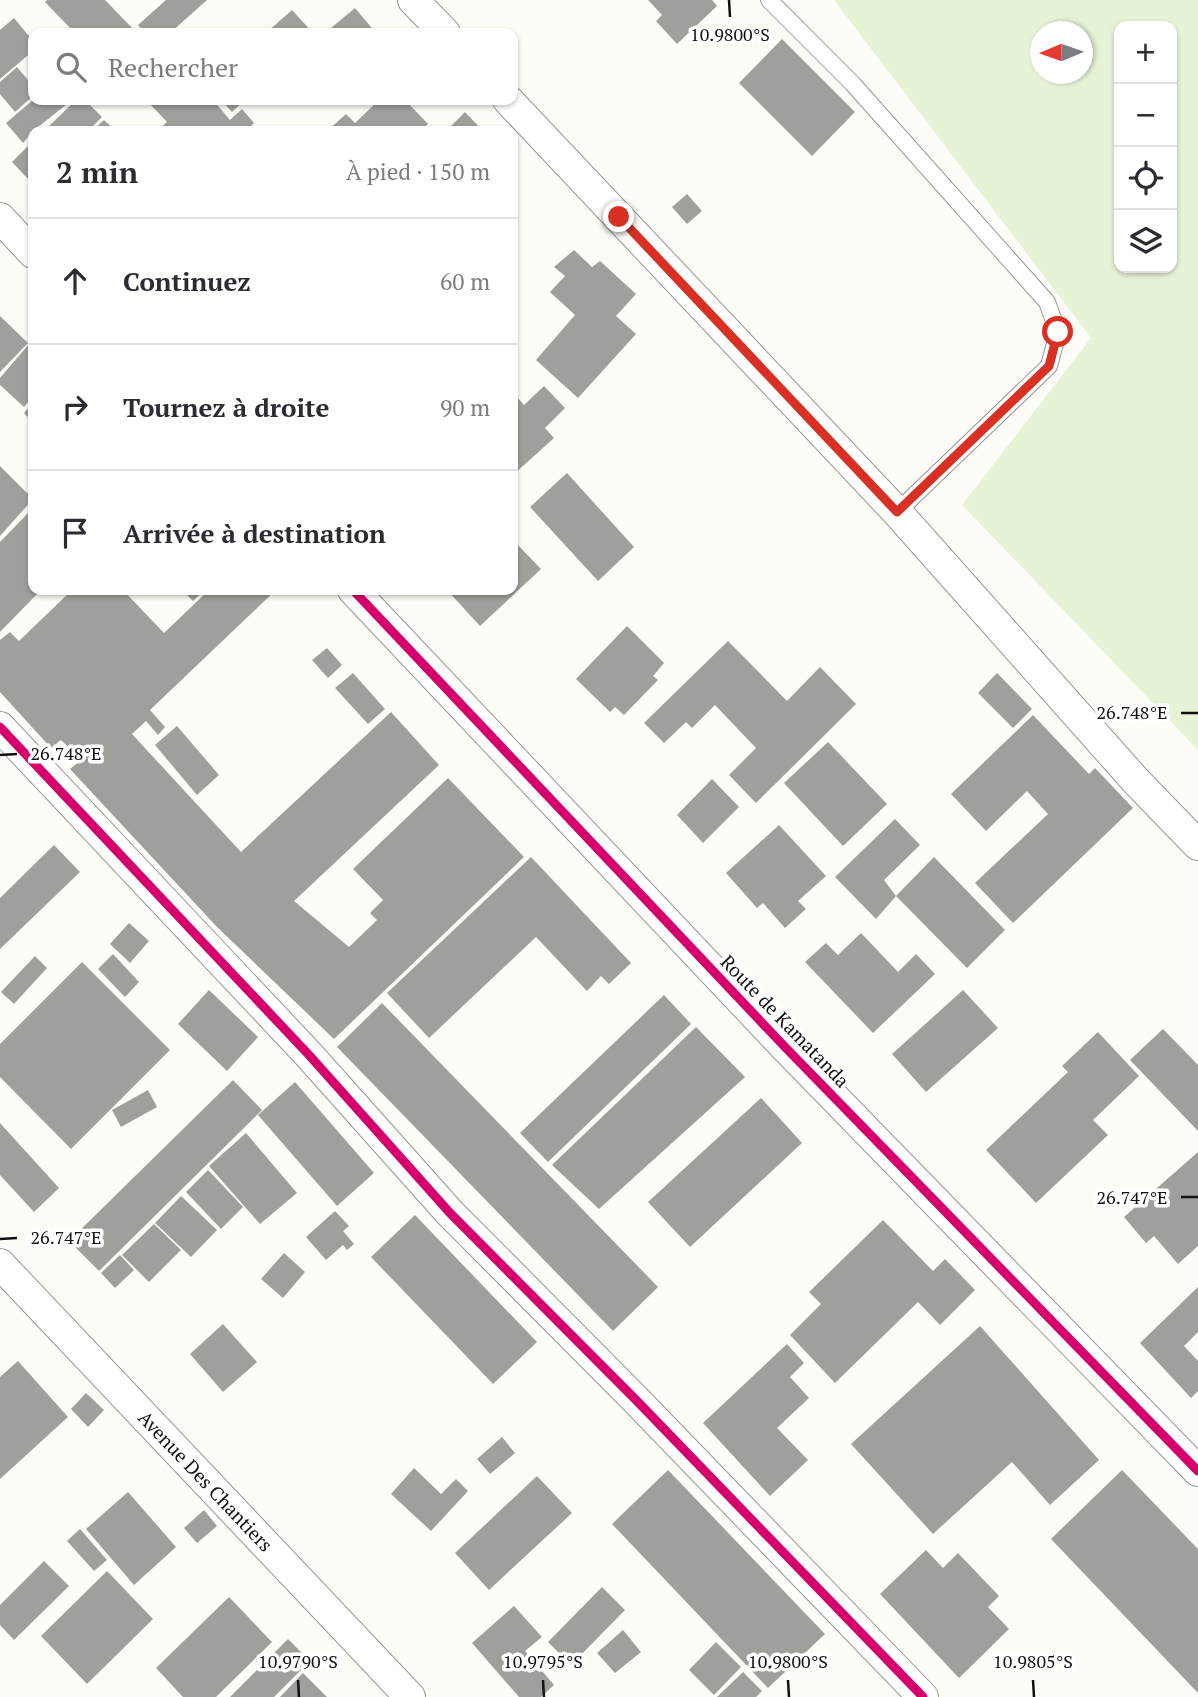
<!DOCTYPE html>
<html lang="fr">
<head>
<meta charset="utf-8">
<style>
  :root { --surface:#fff; --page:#f2f2f3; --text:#2b2b33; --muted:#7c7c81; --line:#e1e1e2 }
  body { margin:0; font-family:"PT Serif",serif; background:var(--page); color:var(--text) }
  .controls { position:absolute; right:21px; top:21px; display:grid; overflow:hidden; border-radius:14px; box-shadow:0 2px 5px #0004 }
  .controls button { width:63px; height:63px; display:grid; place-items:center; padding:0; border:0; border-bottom:2px solid var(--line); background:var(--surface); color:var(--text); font:35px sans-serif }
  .compass { position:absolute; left:1030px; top:21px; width:63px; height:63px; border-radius:50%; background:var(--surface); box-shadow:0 2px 5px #0004; rotate:268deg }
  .stop { position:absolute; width:21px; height:21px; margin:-16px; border:5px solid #d93025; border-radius:50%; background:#fff }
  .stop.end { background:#d93025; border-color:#fff; box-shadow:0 2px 7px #0008 }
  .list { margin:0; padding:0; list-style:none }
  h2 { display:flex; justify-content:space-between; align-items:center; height:91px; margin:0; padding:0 28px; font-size:30px }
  h2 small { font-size:23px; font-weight:400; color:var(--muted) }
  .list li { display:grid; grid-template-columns:46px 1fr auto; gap:21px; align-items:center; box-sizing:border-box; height:126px; padding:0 28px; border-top:2px solid var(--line) }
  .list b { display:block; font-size:26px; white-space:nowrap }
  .list em { font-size:23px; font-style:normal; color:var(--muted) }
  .icon { flex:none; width:38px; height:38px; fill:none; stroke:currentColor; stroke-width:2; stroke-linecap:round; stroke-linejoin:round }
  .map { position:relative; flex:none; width:1198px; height:1697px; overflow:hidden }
  .search { position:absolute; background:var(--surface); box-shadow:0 2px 5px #0004; left:28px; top:28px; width:490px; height:77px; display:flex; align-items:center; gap:18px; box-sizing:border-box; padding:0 24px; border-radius:14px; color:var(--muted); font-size:26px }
  .panel { position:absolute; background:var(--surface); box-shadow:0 2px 5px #0004; left:28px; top:126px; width:490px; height:469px; border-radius:14px }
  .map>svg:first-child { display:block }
  .green { fill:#e7f3d7; fill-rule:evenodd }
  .building { fill:#a19f9c }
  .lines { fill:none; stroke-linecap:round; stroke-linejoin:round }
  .lane-casing { stroke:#979795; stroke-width:18 }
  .street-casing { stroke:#979795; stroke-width:32 }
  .lane { stroke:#fffffe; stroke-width:16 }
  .street { stroke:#fffffe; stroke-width:30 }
  .cycleway-casing { stroke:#fff; stroke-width:13 }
  .cycleway { stroke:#d6006c; stroke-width:9 }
  .route { stroke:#d93025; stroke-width:9 }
  .ticks { fill:none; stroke:#111; stroke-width:2.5 }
  .labels { text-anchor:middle; stroke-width:7; stroke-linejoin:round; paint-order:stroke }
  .street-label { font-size:19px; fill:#111; stroke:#fff }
  .ticks-label { font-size:18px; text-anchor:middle; fill:#111; stroke:#fff; stroke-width:7; stroke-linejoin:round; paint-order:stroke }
</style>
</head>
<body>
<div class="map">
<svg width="1198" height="1697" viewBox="0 0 1198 1697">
  <rect width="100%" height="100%" fill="#fdfcf7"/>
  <path class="green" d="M834,0H1198V750L962,505L1091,338ZM1119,26H1172V268H1119ZM1040,32H1082V74H1040Z"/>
  <g class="building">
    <polygon points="47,0 105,0 137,33 75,33 45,2"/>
    <polygon points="166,0 207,0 170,33 145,33 138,25"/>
    <polygon points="648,0 712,0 717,6 677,44 656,21 662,15"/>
    <polygon points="355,8 376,33 325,33"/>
    <polygon points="292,10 313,33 266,33"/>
    <polygon points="14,18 33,41 33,51 0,79 0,30"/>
    <polygon points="782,39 855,112 812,156 739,83"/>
    <polygon points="17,67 33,86 33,96 15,112 0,94 0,82"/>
    <polygon points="33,100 72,100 33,131 23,143 6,123"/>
    <polygon points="76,100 85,100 102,117 88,131 44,131"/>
    <polygon points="146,100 213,100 230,120 242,109 254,123 246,131 157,131 167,122"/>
    <polygon points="221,100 245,100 232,112"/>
    <polygon points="379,100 405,100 428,124 420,131 327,131 346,114 355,123"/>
    <polygon points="465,112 483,131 446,131"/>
    <polygon points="104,120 116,131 92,131"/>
    <polygon points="33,141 33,184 12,162"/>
    <polygon points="687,194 702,211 687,224 672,207"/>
    <polygon points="574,250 592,267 600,261 636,294 616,316 636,334 578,398 536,360 575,315 550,292 565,276 554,267"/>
    <polygon points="0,316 28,343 0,372"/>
    <polygon points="29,344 33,348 33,396 24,407 0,385 0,378"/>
    <polygon points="544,386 565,408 545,428 554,438 513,475 513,398 516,396 524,405"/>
    <polygon points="33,403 33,423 24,413"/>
    <polygon points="0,466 33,499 0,536"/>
    <polygon points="567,473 634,547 598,581 530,507"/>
    <polygon points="33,508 33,590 41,590 0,632 0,542"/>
    <polygon points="513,540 541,569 480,626 447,590 513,590"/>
    <polygon points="72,590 123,590 164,633 209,590 276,590 150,710 165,727 158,735 146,721 132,734 241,852 391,712 439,765 294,901 349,947 377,920 370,913 383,900 353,869 448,778 524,857 334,1039 217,927 70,769 81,760 61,740 51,748 0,692 0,640 10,632 19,641"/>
    <polygon points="182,590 205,590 193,601"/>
    <polygon points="627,626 664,663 653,676 658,680 624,715 615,707 610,712 576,679"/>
    <polygon points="728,641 787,701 820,667 856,704 756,803 729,775 756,748 715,705 692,728 686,722 664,743 644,723"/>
    <polygon points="327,648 342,665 328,678 312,660"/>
    <polygon points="353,673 385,709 368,724 335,688"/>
    <polygon points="997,673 1032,709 1013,728 978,693"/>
    <polygon points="1033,715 1089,774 1095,768 1133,808 1013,923 975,883 1048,814 1027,791 986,831 951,794"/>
    <polygon points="177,726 219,775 197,795 155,745"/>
    <polygon points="828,742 887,804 843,846 784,783"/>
    <polygon points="712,779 739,807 703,843 677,815"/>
    <polygon points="895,819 920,845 884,880 896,896 876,919 835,877"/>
    <polygon points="779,825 826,876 798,901 806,909 785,928 763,903 757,908 726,873"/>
    <polygon points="54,845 80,872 0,949 0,898"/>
    <polygon points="531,857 631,963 609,984 601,976 587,991 536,937 429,1038 387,993"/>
    <polygon points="934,857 1005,930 967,968 896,896"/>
    <polygon points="129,923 149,941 130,963 110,944"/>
    <polygon points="861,933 898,972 916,954 935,974 873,1033 805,962 826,943 838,955"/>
    <polygon points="113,954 139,982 125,997 98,969"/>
    <polygon points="35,956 47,968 14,1004 1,992"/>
    <polygon points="82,962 170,1050 71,1149 0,1077 0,1044"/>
    <polygon points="209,990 258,1037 227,1071 178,1024"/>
    <polygon points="963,990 998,1028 926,1092 892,1054"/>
    <polygon points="664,995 691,1024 548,1162 520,1133"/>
    <polygon points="382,1003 658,1287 613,1331 337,1047"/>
    <polygon points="696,1027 745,1077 599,1209 552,1165"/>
    <polygon points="1163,1029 1198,1065 1198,1131 1130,1060"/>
    <polygon points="1098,1032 1139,1076 1093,1120 1108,1135 1036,1203 986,1150 1068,1072 1062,1066"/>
    <polygon points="233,1080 262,1110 99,1271 69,1241"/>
    <polygon points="295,1082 374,1173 337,1206 258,1115"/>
    <polygon points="148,1090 157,1107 121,1127 112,1110"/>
    <polygon points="761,1098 802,1143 690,1247 648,1202"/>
    <polygon points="0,1123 59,1188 34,1212 0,1175"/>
    <polygon points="246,1133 297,1193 260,1224 209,1166"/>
    <polygon points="1198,1152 1198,1246 1178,1264 1154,1236 1146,1243 1124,1217"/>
    <polygon points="208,1170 243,1207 221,1229 186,1192"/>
    <polygon points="181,1196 217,1230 191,1257 155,1223"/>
    <polygon points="335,1211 349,1226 343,1231 354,1244 347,1250 343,1245 326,1260 306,1237"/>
    <polygon points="415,1215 537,1342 493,1384 371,1257"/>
    <polygon points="883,1220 933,1271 945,1259 975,1290 940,1325 918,1302 835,1383 790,1335 821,1304 809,1292"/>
    <polygon points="154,1224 181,1250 149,1282 122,1255"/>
    <polygon points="284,1253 305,1272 283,1298 261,1279"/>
    <polygon points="120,1255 134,1270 115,1288 101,1273"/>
    <polygon points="1198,1287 1198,1332 1184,1346 1198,1361 1198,1391 1191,1398 1140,1343"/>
    <polygon points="223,1324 257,1362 223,1392 190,1354"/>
    <polygon points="980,1326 1099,1460 1050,1505 1012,1462 933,1534 851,1444"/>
    <polygon points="787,1344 804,1363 790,1377 809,1398 777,1428 808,1460 770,1496 703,1423"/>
    <polygon points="18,1361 68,1417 0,1479 0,1377"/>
    <polygon points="86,1393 104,1410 88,1427 71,1409"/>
    <polygon points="502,1437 515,1453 490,1474 477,1459"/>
    <polygon points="414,1468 441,1494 456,1479 468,1491 431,1531 391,1494"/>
    <polygon points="668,1470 825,1634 768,1688 612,1524"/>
    <polygon points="1122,1470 1198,1549 1198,1693 1051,1539"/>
    <polygon points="537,1476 572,1513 489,1590 455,1553"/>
    <polygon points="128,1492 176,1547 134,1585 86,1529"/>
    <polygon points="204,1510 217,1526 197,1543 184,1528"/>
    <polygon points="80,1529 107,1560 94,1571 67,1541"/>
    <polygon points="926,1550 943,1568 958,1553 999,1596 988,1607 1009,1629 959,1678 880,1594"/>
    <polygon points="44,1561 69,1586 14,1640 0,1625 0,1605"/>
    <polygon points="107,1571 153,1619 87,1684 41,1636"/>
    <polygon points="602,1587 625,1610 571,1665 548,1642"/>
    <polygon points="229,1597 272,1642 216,1697 183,1697 156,1668"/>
    <polygon points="514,1606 542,1637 525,1651 554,1685 541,1697 519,1697 472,1643"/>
    <polygon points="623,1630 641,1652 615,1673 597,1653"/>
    <polygon points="288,1639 310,1661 274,1697 230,1697"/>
    <polygon points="716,1642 741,1667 714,1695 689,1670"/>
    <polygon points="743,1672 762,1691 756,1697 717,1697"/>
    <polygon points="303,1673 327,1697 280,1697"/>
  </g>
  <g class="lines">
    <defs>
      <polyline id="lane" points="769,0 852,83 1047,302 1058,332 1049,366 897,512"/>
      <g id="street">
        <polyline points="413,0 445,33"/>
        <polyline points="508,100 897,512 1136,781 1198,845"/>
        <polyline points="0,218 33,253"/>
        <polyline points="353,590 784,1046 1198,1471"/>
        <polyline points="0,727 309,1055 450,1213 636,1400 923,1697"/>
        <path id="s1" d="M0,1264L410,1697"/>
      </g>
    </defs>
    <use href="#lane" class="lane-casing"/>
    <use href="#street" class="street-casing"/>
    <use href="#lane" class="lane"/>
    <use href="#street" class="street"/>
    <defs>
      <g id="cycleway">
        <polyline points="353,590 784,1046 1198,1471"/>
        <polyline points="0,727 309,1055 450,1213 636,1400 923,1697"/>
      </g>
    </defs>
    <use href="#cycleway" class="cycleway-casing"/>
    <use href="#cycleway" class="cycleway"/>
  </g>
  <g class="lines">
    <polyline class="route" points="619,217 897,512 1049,366 1058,332"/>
  </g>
  <path class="ticks" d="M729,0L730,17M1181,713H1198M0,755L17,754M1181,1197H1198M0,1239L17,1238M298,1680L299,1697M543,1680L544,1697M788,1680L789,1697M1033,1680L1034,1697"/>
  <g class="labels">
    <g class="street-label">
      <text transform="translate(785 1021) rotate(46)" y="7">Route de Kamatanda</text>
      <text dy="7" stroke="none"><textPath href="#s1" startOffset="299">Avenue Des Chantiers</textPath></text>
    </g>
  </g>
  <g class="ticks-label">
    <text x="730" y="41">10.9800°S</text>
    <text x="1132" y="719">26.748°E</text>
    <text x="66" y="760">26.748°E</text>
    <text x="1132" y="1204">26.747°E</text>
    <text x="66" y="1244">26.747°E</text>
    <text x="298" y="1668">10.9790°S</text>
    <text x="543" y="1668">10.9795°S</text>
    <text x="788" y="1668">10.9800°S</text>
    <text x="1033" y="1668">10.9805°S</text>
  </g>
</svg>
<div class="controls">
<button>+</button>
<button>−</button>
<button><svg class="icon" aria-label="locate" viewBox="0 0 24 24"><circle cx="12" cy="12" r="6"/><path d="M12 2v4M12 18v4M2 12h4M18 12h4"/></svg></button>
<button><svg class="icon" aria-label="layers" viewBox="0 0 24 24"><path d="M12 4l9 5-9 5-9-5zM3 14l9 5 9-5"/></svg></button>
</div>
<svg class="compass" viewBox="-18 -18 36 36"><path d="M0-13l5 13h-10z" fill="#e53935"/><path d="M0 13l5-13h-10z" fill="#7c7c81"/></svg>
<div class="stop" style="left:1058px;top:332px"></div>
<div class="stop end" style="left:619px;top:217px"></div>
<div class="search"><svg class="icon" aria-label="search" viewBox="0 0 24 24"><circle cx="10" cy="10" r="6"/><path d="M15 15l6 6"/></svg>Rechercher</div>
<section class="panel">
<h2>2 min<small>À pied · 150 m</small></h2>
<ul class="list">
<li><svg class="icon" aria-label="ahead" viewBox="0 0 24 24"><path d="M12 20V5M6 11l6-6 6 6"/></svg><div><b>Continuez</b></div><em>60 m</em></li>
<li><svg class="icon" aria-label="right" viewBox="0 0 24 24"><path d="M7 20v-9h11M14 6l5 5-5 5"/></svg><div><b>Tournez à droite</b></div><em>90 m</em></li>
<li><svg class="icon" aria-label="arrive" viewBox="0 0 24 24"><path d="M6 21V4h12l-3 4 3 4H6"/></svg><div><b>Arrivée à destination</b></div></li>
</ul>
</section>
</div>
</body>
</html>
